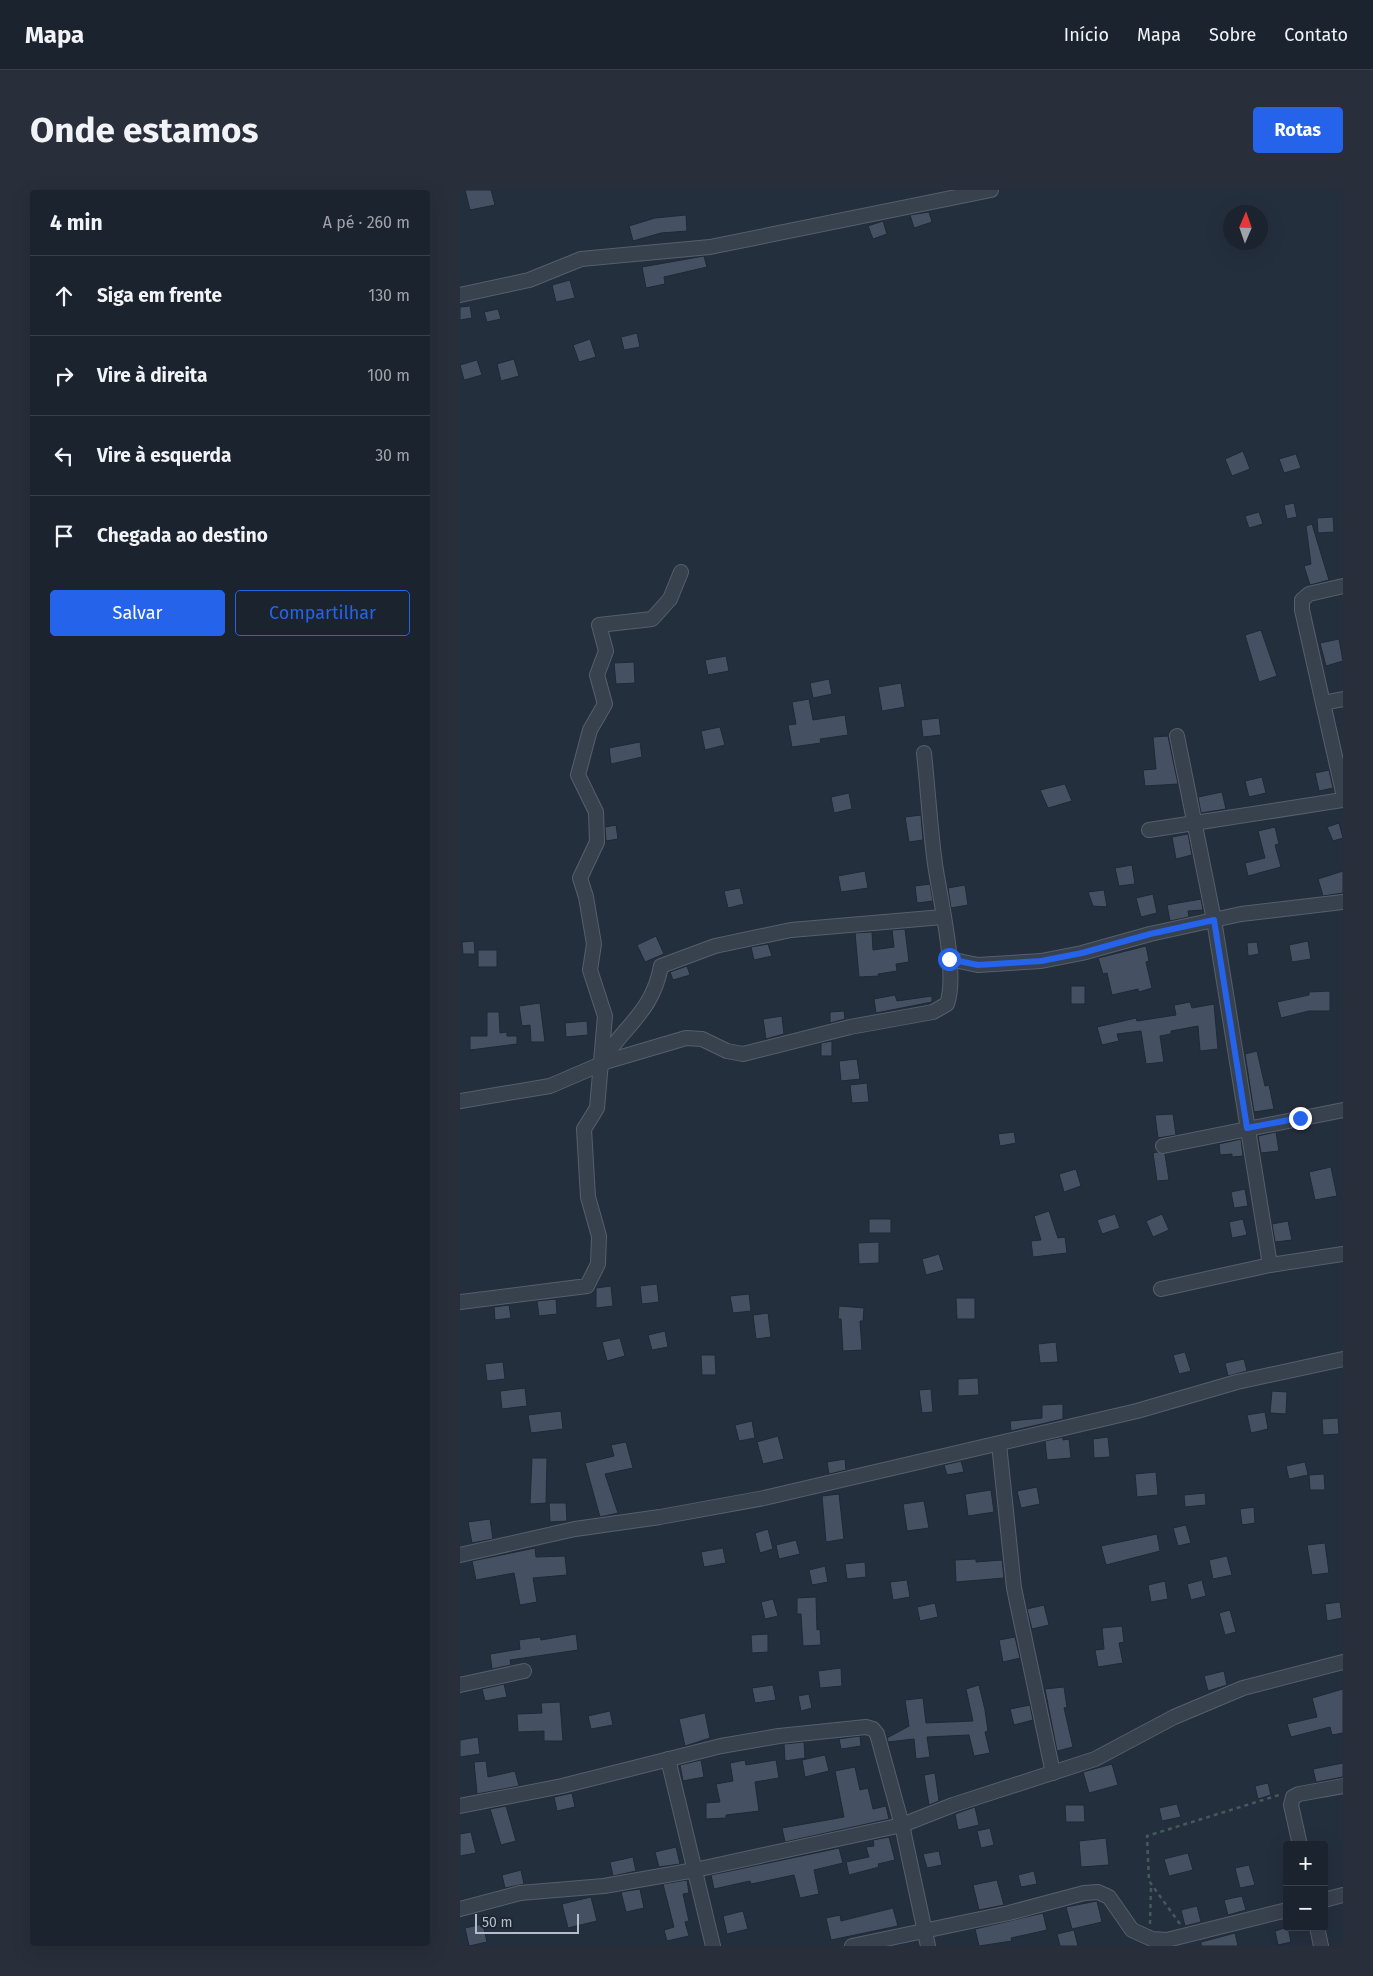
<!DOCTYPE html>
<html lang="pt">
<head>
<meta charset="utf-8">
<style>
  :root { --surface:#1b232e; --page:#282f3a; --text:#f1f3f6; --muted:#a0a4aa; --line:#39404a; --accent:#2563eb }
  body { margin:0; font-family:"Fira Sans",sans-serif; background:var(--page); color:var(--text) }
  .controls { position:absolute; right:15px; bottom:15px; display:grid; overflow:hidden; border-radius:5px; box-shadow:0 5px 20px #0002 }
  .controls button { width:45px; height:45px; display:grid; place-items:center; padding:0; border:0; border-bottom:1px solid var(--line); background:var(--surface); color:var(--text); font:25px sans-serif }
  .compass { position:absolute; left:763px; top:15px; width:45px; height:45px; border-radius:50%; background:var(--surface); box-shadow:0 5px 20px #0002; rotate:2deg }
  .scale { position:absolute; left:15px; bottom:12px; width:104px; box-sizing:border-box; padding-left:5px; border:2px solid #b4bcc9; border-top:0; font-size:14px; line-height:18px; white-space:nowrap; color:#b4bcc9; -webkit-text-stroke:4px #1d2633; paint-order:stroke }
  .stop { position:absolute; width:15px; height:15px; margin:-11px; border:4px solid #2563eb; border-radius:50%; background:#fff }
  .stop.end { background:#2563eb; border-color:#fff; box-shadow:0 1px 5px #0008 }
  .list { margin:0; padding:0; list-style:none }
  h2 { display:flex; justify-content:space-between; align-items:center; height:65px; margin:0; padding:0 20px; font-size:21px }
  h2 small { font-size:16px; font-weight:400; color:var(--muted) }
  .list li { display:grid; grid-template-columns:32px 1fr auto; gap:15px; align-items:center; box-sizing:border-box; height:80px; padding:0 20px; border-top:1px solid var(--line) }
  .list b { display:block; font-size:19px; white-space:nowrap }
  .list em { font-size:16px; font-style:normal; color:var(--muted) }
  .actions { display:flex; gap:10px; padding:15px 20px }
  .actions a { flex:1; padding:11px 0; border:1px solid var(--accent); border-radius:5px; text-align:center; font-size:18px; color:var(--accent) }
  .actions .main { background:var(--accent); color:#fff }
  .icon { flex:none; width:28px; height:28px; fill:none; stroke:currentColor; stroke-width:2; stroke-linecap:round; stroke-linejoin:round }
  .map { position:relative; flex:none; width:883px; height:1756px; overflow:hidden; border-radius:5px }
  header { display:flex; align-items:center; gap:30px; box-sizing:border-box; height:70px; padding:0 25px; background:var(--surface); border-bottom:1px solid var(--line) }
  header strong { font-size:24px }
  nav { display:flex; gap:28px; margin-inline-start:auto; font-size:18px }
  .intro { display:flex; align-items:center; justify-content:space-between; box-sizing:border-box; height:120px; padding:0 30px }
  h1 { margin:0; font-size:35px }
  .button { padding:12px 22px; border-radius:5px; background:var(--accent); color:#fff; font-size:18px; font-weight:700 }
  main { display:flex; gap:30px; padding:0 30px }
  aside { flex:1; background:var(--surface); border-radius:5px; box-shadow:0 5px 20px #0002 }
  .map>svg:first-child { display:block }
  .building { fill:#455162; stroke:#1f2835 }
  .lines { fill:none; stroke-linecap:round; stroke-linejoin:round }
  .minor-casing { stroke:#565f6c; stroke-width:16 }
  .path { stroke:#44595c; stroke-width:2.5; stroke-dasharray:4 4; stroke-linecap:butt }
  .minor { stroke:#38414e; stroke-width:14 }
  .route { stroke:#2563eb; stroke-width:6 }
</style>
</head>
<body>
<header>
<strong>Mapa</strong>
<nav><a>Início</a><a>Mapa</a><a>Sobre</a><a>Contato</a></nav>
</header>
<div class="intro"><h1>Onde estamos</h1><a class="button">Rotas</a></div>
<main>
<aside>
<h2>4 min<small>A pé · 260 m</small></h2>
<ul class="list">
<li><svg class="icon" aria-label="ahead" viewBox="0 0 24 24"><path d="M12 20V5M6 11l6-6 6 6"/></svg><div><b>Siga em frente</b></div><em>130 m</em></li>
<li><svg class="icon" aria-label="right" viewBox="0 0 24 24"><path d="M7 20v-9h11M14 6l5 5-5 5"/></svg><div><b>Vire à direita</b></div><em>100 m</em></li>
<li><svg class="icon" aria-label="left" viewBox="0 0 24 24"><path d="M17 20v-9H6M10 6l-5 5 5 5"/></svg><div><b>Vire à esquerda</b></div><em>30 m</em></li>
<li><svg class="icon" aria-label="arrive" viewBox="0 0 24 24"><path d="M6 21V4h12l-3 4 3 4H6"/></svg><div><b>Chegada ao destino</b></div></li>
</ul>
<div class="actions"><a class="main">Salvar</a><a>Compartilhar</a></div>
</aside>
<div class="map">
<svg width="883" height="1756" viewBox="0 0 883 1756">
  <rect width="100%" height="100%" fill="#242f3e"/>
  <g class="building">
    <polygon points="5,0 31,0 35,15 10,20"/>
    <polygon points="469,22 472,32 454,38 450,25"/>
    <polygon points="226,25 227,41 201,43 173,51 169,36 195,28"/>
    <polygon points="423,31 427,44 413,49 408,36"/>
    <polygon points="244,66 247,77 204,87 205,94 186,98 182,77"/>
    <polygon points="110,90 115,108 96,112 92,95"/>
    <polygon points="10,116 12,128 0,130 0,117"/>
    <polygon points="38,119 41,129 27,132 24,122"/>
    <polygon points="177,143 180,157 164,160 161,147"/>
    <polygon points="130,149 136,167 119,172 113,155"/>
    <polygon points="54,169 59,186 41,191 37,174"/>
    <polygon points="17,170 22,185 4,190 0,175"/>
    <polygon points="783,261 790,279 772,286 765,269"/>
    <polygon points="836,264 841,278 824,283 819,269"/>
    <polygon points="834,313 837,327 827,329 824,315"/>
    <polygon points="799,322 803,334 789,338 785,326"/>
    <polygon points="873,327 874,342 858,343 857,328"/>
    <polygon points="852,334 869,390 850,395 844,376 851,374 846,336"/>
    <polygon points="801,440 817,486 799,492 785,445"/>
    <polygon points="879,449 883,471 866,476 860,453"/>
    <polygon points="266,466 269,481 248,485 245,470"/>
    <polygon points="174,472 175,493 156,494 154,473"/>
    <polygon points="369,489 372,504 353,508 350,493"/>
    <polygon points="441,493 445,517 422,521 418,497"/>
    <polygon points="349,509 353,530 385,525 388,545 360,549 361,553 332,557 328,535 336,534 332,512"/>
    <polygon points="479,528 481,545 463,547 461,530"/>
    <polygon points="260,537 265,555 245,560 241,541"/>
    <polygon points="708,546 718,594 685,596 683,580 696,579 693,547"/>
    <polygon points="180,552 182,567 151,574 149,558"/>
    <polygon points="869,580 873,598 859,601 855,583"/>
    <polygon points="802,587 806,603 789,607 785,591"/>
    <polygon points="605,594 612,611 588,618 580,600"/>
    <polygon points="762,602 766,619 741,623 738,607"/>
    <polygon points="389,603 392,619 374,623 371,607"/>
    <polygon points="461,625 463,650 449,652 445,627"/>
    <polygon points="879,633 883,648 873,651 867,637"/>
    <polygon points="156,635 158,649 146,651 145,637"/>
    <polygon points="815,637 819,654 815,655 821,677 788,686 785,673 805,668 798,641"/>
    <polygon points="728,644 732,665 716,669 712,647"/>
    <polygon points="672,675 675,694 659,696 655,678"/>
    <polygon points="405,681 408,698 381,702 378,686"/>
    <polygon points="883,681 883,703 863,706 858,689"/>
    <polygon points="470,694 473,711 457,713 455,696"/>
    <polygon points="505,695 508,715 491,718 488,698"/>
    <polygon points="280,698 284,714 268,718 264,701"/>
    <polygon points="644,700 647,717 633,716 628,702"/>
    <polygon points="693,704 697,723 681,727 676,708"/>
    <polygon points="741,709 743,720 728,721 729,727 710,731 707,715"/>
    <polygon points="445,739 449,772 436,774 437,781 418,784 419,786 399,787 395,743 412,742 413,760 434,757 432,740"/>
    <polygon points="196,746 204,764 185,772 177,755"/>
    <polygon points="14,751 15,764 3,764 2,752"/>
    <polygon points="848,751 851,769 832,772 829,755"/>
    <polygon points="797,752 799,764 788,766 787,753"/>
    <polygon points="308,754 312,766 294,770 291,757"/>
    <polygon points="686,756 689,771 686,772 692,798 679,802 678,799 652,805 647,783 643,784 638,768"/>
    <rect x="18" y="760" width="19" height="17"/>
    <polygon points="227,776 230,785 213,790 210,782"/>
    <rect x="611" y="796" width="14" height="18"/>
    <polygon points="870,801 870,821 849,821 821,828 817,812 849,805 849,802"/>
    <polygon points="435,805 437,811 472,806 472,812 416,823 414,809"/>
    <polygon points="730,812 732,818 754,814 758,859 740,861 738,836 711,841 711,844 700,846 704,872 686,874 681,841 657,844 659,851 642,855 637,837 676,828 677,831 716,825 714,815"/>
    <polygon points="80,813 85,852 71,852 70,835 62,836 59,816"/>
    <polygon points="384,821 385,829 370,833 370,822"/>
    <polygon points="27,822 39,822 40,843 47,842 47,846 57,846 57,854 10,860 10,846 27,846"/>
    <polygon points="322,826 324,844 306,849 303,829"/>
    <polygon points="127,831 128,845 106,847 105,833"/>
    <polygon points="372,851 372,866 361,866 361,853"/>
    <polygon points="797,861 805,896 809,895 814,919 794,922 785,864"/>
    <polygon points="397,869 400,889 381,891 379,871"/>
    <polygon points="407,893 409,912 392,913 390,895"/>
    <polygon points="713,924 716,945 698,948 695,925"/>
    <polygon points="554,942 556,953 540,956 538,944"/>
    <polygon points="816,942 819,961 801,963 798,946"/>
    <polygon points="781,949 783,966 772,967 772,964 760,965 759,954"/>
    <polygon points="697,962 705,964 709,990 697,991 693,963"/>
    <polygon points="871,977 877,1006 855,1010 849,982"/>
    <polygon points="616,979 621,996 604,1002 599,984"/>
    <polygon points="785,999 788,1016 774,1018 771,1002"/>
    <polygon points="589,1021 598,1048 605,1047 607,1063 573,1067 571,1051 581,1050 574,1026"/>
    <polygon points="655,1024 660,1038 642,1044 637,1030"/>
    <polygon points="702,1024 709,1040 693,1047 686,1031"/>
    <rect x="409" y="1029" width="22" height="14"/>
    <polygon points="783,1029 787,1045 772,1048 769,1032"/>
    <polygon points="828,1031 832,1050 815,1052 812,1034"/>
    <polygon points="419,1052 419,1073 399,1074 398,1053"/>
    <polygon points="479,1064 484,1080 466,1085 462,1069"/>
    <polygon points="197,1094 199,1112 182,1114 180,1096"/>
    <polygon points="151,1096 153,1116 136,1118 136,1098"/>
    <polygon points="289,1104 291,1121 273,1123 270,1106"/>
    <polygon points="496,1108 515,1108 515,1129 497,1129"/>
    <polygon points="96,1109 97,1124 79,1126 77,1111"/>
    <polygon points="49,1115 51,1128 35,1130 34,1117"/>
    <polygon points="379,1116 404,1118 403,1131 400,1131 402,1160 383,1161 381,1129 378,1129"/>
    <polygon points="308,1123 311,1147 296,1149 293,1125"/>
    <polygon points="205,1141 208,1157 192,1160 188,1145"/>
    <polygon points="160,1148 165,1166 147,1171 142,1152"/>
    <polygon points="596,1152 598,1172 580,1173 578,1154"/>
    <polygon points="725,1162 731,1181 719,1184 713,1165"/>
    <polygon points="241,1165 255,1165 256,1185 242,1185"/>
    <polygon points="784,1169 787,1181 768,1186 765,1173"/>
    <polygon points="43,1172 45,1189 27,1191 25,1174"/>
    <polygon points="518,1188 519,1205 498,1206 498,1189"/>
    <polygon points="65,1198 67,1216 42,1219 40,1201"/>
    <polygon points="471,1199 473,1222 462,1223 459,1200"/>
    <polygon points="812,1201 827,1202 826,1224 810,1223"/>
    <polygon points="603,1214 603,1229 551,1241 550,1231 582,1228 582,1215"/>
    <polygon points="101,1221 103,1239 71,1243 68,1225"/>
    <polygon points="805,1222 808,1239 791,1243 787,1225"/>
    <polygon points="878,1228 879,1244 863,1245 862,1229"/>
    <polygon points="292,1231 295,1248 279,1251 275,1235"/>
    <polygon points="318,1246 324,1269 303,1274 297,1252"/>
    <polygon points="603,1247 603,1250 609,1249 611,1268 587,1270 585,1251"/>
    <polygon points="648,1247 650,1267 634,1268 633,1249"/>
    <polygon points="166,1252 173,1278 145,1284 158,1323 140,1327 125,1273 154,1266 151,1255"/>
    <polygon points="72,1268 87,1268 86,1313 70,1314"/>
    <polygon points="385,1269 386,1280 369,1284 367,1272"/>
    <polygon points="501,1271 504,1282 487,1285 484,1275"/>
    <polygon points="845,1272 848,1285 829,1289 826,1276"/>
    <polygon points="696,1282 698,1305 677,1307 675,1284"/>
    <polygon points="864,1284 865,1300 850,1300 849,1285"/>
    <polygon points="577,1297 580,1314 561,1318 557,1301"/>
    <polygon points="531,1300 534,1322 508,1326 505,1304"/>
    <polygon points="745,1303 746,1315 725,1317 724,1305"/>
    <polygon points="379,1304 384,1349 366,1352 362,1306"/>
    <polygon points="464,1311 469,1338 447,1341 443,1314"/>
    <polygon points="89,1313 106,1313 107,1331 90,1332"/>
    <polygon points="794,1317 795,1333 782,1335 780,1319"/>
    <polygon points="30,1329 33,1349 12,1353 8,1332"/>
    <polygon points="726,1335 731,1353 718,1356 713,1338"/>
    <polygon points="308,1339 313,1359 300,1363 295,1343"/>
    <polygon points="697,1344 700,1361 646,1375 641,1356"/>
    <polygon points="336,1350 340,1364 319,1369 316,1355"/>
    <polygon points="865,1353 869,1383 852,1385 847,1355"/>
    <polygon points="75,1358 76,1367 105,1366 107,1385 73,1388 77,1412 60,1415 54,1383 16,1390 12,1371"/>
    <polygon points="263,1358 266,1373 244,1377 241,1362"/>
    <polygon points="767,1366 772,1385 753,1389 749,1370"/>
    <polygon points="516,1369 516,1372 542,1370 544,1388 496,1392 495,1370"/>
    <polygon points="405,1372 406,1387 387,1389 385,1374"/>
    <polygon points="365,1376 368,1392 352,1395 349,1380"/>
    <polygon points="447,1390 450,1407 433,1410 430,1392"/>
    <polygon points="742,1390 746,1406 731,1410 727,1394"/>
    <polygon points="705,1391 708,1409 691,1412 688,1395"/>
    <polygon points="356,1407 357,1440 360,1439 361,1455 343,1456 341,1424 337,1424 337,1408"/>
    <polygon points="313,1409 318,1426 305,1429 301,1412"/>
    <polygon points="880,1412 882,1428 867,1431 865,1414"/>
    <polygon points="475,1413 478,1427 460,1431 457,1417"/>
    <polygon points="584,1415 589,1435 572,1439 567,1419"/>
    <polygon points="770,1420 776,1442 765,1445 759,1423"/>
    <polygon points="662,1436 664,1452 659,1453 663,1473 638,1477 635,1460 644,1459 642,1438"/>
    <polygon points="116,1444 118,1460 50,1470 51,1475 32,1479 30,1464 60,1459 59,1450 80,1447 81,1450"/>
    <polygon points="308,1444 308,1462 292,1463 291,1445"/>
    <polygon points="555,1447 560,1468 543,1472 539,1450"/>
    <polygon points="381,1478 382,1496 360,1498 358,1481"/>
    <polygon points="764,1481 767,1495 748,1501 744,1486"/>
    <polygon points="44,1494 47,1507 25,1511 22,1499"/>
    <polygon points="313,1495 316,1510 295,1513 292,1498"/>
    <polygon points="519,1495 525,1520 528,1541 525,1542 530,1563 514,1566 509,1545 467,1547 470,1567 456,1569 454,1549 428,1552 427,1548 449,1536 445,1510 463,1508 466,1533 513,1531 506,1499"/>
    <polygon points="604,1497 607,1517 604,1518 613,1557 597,1561 585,1499"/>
    <polygon points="883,1499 883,1543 872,1545 870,1537 831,1547 827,1534 857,1527 852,1508"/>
    <polygon points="349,1504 352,1518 341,1521 338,1506"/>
    <polygon points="100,1512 103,1551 84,1551 84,1541 58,1542 57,1524 82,1523 81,1513"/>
    <polygon points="570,1515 573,1530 554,1535 550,1519"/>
    <polygon points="150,1521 153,1535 131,1539 128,1526"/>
    <polygon points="245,1523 250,1548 225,1556 219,1529"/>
    <polygon points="400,1546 401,1556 381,1559 379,1549"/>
    <polygon points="18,1547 20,1564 0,1567 0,1550"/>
    <polygon points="344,1552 345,1568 325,1571 324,1554"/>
    <polygon points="365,1565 369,1581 345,1587 342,1570"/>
    <polygon points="241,1570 244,1587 223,1591 220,1575"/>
    <polygon points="285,1570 286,1575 316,1570 319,1588 295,1592 299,1621 266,1625 266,1628 246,1629 246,1613 260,1612 256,1594 273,1591 270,1573"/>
    <polygon points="26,1571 28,1587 55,1581 59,1596 17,1604 14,1572"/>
    <polygon points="883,1573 883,1587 856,1592 853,1579"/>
    <polygon points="652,1574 658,1595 629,1603 623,1582"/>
    <polygon points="395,1577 400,1600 408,1598 413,1619 426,1616 429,1629 325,1652 322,1638 384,1627 375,1581"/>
    <polygon points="475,1583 479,1611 469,1615 464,1585"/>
    <polygon points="808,1593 811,1605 798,1609 795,1596"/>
    <polygon points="112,1603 115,1617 97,1621 94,1607"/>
    <polygon points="717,1614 721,1627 702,1631 699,1618"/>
    <polygon points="605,1615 624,1615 625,1632 606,1632"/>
    <polygon points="46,1616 56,1651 41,1655 30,1619"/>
    <polygon points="515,1617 519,1635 498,1640 495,1624"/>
    <polygon points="530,1638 534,1655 521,1658 517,1641"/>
    <polygon points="11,1642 16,1663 0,1666 0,1644"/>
    <polygon points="429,1647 435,1670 418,1674 419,1677 389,1685 386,1672 409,1667 406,1657 414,1656 413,1650"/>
    <polygon points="646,1648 649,1675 621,1677 619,1651"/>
    <polygon points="216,1657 220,1674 199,1677 195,1662"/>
    <polygon points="379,1658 383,1673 354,1680 359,1704 340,1708 334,1685 291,1694 290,1691 254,1699 251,1685"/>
    <polygon points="479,1661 482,1675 467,1678 463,1664"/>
    <polygon points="728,1663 733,1680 709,1686 704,1669"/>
    <polygon points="173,1667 176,1681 153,1686 150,1672"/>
    <polygon points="789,1675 795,1695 780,1698 775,1678"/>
    <polygon points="61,1680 64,1694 45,1698 42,1685"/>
    <polygon points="574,1681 577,1694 561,1697 558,1685"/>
    <polygon points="227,1690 229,1703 223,1704 229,1731 225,1732 229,1746 207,1751 204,1740 214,1737 203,1694"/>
    <polygon points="537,1690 544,1715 519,1720 513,1695"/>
    <polygon points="180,1699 184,1718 166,1722 161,1702"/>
    <polygon points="782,1706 786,1720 768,1725 764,1710"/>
    <polygon points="131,1707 137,1731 108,1738 102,1714"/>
    <polygon points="637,1711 642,1732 612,1739 606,1717"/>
    <polygon points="737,1716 741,1732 725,1736 721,1720"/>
    <polygon points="433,1718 438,1736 371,1750 366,1728 380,1725 381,1731"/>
    <polygon points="283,1721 288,1739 267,1744 263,1726"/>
    <polygon points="583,1723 587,1740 551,1748 552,1751 519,1756 515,1739"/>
    <polygon points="23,1734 27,1752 9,1756 5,1738"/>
    <polygon points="828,1737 831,1752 818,1755 815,1741"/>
    <polygon points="614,1740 618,1756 600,1756 597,1744"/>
    <polygon points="775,1743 778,1756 741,1756 741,1752"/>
  </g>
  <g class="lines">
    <defs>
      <g id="minor">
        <polyline points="0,105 69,90 121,69 250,57 531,0"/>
        <polyline points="883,396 849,404 842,410 842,420 883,602"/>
        <polyline points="863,513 883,509"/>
        <polyline points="717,546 754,730 810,1075"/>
        <polyline points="689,640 883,610"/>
        <polyline points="489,769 518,775 581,771 622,763 690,744 781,724 883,712"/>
        <path d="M143,869C167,834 193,820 201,776L255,756L331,740L483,727"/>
        <path d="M0,911L90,896L148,871L226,848L242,849L267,861L283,864L390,837L473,822L487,814C498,783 480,709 475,674C470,637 468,600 464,563"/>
        <polyline points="703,956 883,920"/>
        <polyline points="701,1099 810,1075 883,1064"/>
        <polyline points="0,1112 127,1096 138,1074 139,1046 128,1007 124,939 137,918 145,826 130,780 134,754 126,707 120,688 137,652 136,622 118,585 130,540 145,514 137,485 146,461 139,435 192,429 210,409 221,382"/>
        <polyline points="539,1254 554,1398 593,1583"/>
        <polyline points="0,1365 115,1339 200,1327 304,1308 677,1221 777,1192 883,1169"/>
        <polyline points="0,1495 64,1481"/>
        <polyline points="208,1569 253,1756"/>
        <polyline points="0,1616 102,1596 261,1556 319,1546 406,1537 413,1539 417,1544 442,1635 468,1756"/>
        <polyline points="840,1655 831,1615 833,1607 839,1604 883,1596"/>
        <polyline points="864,1710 883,1705"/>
        <polyline points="0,1719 60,1703 144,1696 235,1680 442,1635 493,1615 635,1569 714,1527 783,1498 883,1472"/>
        <polyline points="857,1737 861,1756"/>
        <polyline points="392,1756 549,1723 624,1703 638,1702 649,1707 672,1740 692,1749 707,1750 827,1720"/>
      </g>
    </defs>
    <use href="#minor" class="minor-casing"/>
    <g class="path">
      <polyline points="690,1734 691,1697"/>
      <polyline points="720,1734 689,1691 687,1646 819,1605"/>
    </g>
    <use href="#minor" class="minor"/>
  </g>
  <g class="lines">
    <polyline class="route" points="489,769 518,775 581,771 622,763 690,744 754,730 787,938 840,928"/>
  </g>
</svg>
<div class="controls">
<button>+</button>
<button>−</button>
</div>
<svg class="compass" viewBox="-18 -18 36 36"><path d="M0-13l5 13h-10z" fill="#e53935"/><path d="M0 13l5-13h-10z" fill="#a0a4aa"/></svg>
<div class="scale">50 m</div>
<div class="stop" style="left:489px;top:769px"></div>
<div class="stop end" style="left:840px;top:928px"></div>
</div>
</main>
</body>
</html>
